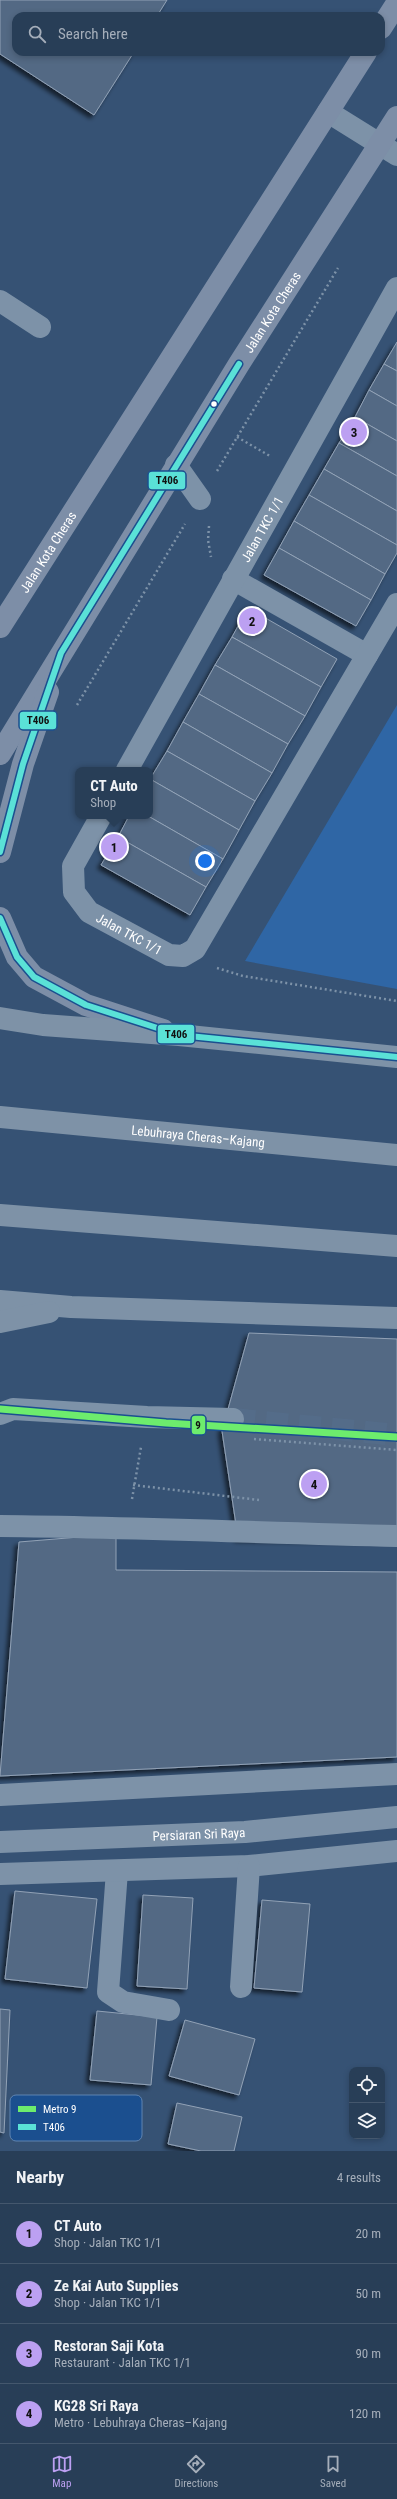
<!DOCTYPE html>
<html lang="en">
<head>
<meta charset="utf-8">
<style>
  :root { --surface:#283e57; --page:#344961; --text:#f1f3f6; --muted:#a5aeba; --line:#44576d; --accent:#bca0f2 }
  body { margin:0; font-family:"Roboto Condensed",sans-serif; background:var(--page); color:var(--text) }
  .controls { position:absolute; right:12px; bottom:12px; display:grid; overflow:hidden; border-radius:8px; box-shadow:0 2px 6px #0003 }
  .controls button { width:36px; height:36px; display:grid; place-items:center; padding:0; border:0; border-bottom:1px solid var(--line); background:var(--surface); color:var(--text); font:20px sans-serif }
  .you { position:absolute; left:205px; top:861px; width:14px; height:14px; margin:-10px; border:3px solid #fff; border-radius:50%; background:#1a73e8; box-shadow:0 0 0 6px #1a73e833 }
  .badge { display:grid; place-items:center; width:26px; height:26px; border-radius:50%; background:var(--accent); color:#111; font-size:13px; font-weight:700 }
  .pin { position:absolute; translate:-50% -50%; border:2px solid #fff; box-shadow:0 1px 4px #0006 }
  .popup { position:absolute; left:75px; top:767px; width:78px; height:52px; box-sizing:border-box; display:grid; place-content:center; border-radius:8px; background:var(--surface); filter:drop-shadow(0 1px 3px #0005); font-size:13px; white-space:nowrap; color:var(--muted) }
  .popup b { font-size:15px; color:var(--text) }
  .popup::after { content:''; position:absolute; left:50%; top:100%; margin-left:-8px; border:8px solid transparent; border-top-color:var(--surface) }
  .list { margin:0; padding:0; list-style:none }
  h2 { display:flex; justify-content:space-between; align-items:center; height:52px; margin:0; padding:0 16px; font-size:17px }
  h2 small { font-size:13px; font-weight:400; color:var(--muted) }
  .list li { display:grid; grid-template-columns:26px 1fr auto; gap:12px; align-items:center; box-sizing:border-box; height:60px; padding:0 16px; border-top:1px solid var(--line) }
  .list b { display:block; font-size:15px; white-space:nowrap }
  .list p { margin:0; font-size:13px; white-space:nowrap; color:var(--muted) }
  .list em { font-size:13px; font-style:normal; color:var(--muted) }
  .icon { flex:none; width:22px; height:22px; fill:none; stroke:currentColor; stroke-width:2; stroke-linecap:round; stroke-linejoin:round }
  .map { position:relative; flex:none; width:397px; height:2151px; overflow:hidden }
  .search { position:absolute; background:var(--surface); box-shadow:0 2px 6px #0003; left:12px; right:12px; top:12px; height:44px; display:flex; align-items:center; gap:10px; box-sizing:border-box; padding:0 14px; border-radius:12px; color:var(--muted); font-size:15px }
  .sheet { height:292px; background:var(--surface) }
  nav { display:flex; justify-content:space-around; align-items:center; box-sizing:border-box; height:56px; border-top:1px solid var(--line); background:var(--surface); font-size:11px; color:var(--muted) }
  nav a { display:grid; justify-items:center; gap:2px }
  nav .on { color:var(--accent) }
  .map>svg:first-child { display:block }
  .green { fill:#2f66a5 }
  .building { fill:#526984; stroke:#92a2b6; filter:url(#shadow) }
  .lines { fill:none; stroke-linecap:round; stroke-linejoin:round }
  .minor-tunnel { stroke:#546c89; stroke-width:22; stroke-dasharray:22 11; stroke-linecap:butt }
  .path { stroke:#7d92a8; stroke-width:2.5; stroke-dasharray:2 3; stroke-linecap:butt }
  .minor { stroke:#7d92a8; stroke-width:22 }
  .major { stroke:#7d8ea7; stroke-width:22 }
  .highway { stroke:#7e92a7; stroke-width:22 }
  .bus-1-casing { stroke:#1b4f8f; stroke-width:9 }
  .bus-1 { stroke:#5ae1d7; stroke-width:6 }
  .metro-1-casing { stroke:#1b4f8f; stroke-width:10 }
  .metro-1 { stroke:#6dec6d; stroke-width:7 }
  .bus-dot { fill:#fff; stroke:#1b4f8f; stroke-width:1.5 }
  .labels { text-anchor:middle; stroke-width:3.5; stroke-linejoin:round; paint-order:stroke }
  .street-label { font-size:13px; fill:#fff; stroke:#1b4f8f }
  .key { fill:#1b4f8f; stroke:#5f84b1; stroke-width:1 }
  .key-label { font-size:11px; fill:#fff }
  .line-badge { stroke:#1b4f8f; stroke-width:1.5 }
  .pale-badge-label { font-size:11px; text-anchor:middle; font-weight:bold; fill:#111 }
</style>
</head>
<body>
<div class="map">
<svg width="397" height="2151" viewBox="0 0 397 2151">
  <defs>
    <filter id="shadow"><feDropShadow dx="-3.5" dy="3.5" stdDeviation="2" flood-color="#0009"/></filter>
  </defs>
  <rect width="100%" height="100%" fill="#365274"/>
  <polygon class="green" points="397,705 397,989 245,961"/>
  <g class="building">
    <polygon points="0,0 167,0 157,16 16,16 16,52 134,52 94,115 0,54"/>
    <polygon points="397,342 397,371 384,364"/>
    <polygon points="384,364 397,371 397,406 369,390"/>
    <polygon points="369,390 397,406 397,441 355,417"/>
    <polygon points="355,417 397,441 397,476 339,443"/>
    <polygon points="339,443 397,476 397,511 324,469"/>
    <polygon points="324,469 397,511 397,545 309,495"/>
    <polygon points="309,495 397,545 397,553 385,574 294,521"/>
    <polygon points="294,521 385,574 371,600 279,548"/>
    <polygon points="279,548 371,600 356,626 264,575"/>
    <polygon points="248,608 337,659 321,687 232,637"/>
    <polygon points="232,637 321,687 305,716 215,665"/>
    <polygon points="215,665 305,716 288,744 199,694"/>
    <polygon points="199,694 288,744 272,773 183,722"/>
    <polygon points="183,722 272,773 255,801 167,751"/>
    <polygon points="167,751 255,801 239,830 150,779"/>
    <polygon points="150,779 239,830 223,859 148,816"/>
    <polygon points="129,816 148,816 223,859 206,887 118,837"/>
    <polygon points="118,837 206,887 190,915 101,865"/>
    <polygon points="249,1333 397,1339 397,1539 238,1538 222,1431"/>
    <polygon points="116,1534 116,1570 397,1572 397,1757 0,1776 19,1542"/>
    <polygon points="15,1891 97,1899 87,1988 5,1979"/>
    <polygon points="143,1895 193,1898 187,1989 137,1986"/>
    <polygon points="262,1900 310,1904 302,1992 254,1988"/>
    <polygon points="0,2009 10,2010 4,2133 0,2132"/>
    <polygon points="97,2011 157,2017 151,2085 90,2080"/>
    <polygon points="185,2020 255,2039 239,2095 169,2076"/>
    <polygon points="177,2103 242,2117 234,2151 201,2151 168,2144"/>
  </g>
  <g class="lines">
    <polyline class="minor-tunnel" points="233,1419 397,1435"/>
    <g class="path">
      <polyline points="237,437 270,456"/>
      <polyline points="217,471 338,268"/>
      <polyline points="209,526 208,540 211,557"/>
      <polyline points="77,705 185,524"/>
      <polyline points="217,968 243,976 397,1001"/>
      <polyline points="254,1439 397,1450"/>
      <polyline points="133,1485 259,1500"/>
      <polyline points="132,1499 141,1447"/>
    </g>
    <g class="minor">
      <polyline points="328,112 397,155"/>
      <polyline points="0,301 40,327"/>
      <polyline points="176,465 200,499"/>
      <polyline points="233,579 367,655"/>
      <path id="s1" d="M127,770L397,288"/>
      <path id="s2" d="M101,816L73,866L74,892L89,912L169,955L183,956L195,949L397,604"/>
      <polyline points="0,1414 13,1409 147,1417 233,1419"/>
      <path d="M0,1526C132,1527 265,1533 397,1536"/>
      <polyline points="0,1795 397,1774"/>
      <path id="s3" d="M0,1842L245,1832L397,1817"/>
      <polyline points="117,1871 108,1992 123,2002 169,2010"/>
      <polyline points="0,1874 249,1866 397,1851"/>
      <polyline points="241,1987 249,1866"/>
    </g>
    <g class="major">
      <polyline points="381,28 397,3"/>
      <path id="s4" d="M0,627L366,52"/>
      <path id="s5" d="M0,754L239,364L397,117"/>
      <polyline points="0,852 23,764 48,692"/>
      <polyline points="0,918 17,957 34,977 86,1005 163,1030"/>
    </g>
    <g class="highway">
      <polyline points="0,1018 43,1025 179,1035 397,1057"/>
      <path id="s6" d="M0,1117L397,1155"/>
      <polyline points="0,1215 397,1246"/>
      <polyline points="0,1301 71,1307 397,1318"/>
      <polyline points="0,1322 49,1312"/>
    </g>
    <defs>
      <g id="bus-1">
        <polyline points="0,852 23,764 61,653 239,364"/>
        <polyline points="0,918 17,957 34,977 86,1005 179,1035 397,1057"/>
      </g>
    </defs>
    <use href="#bus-1" class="bus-1-casing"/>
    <use href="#bus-1" class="bus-1"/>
    <defs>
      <polyline id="metro-1" points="0,1409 166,1423 397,1437"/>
    </defs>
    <use href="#metro-1" class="metro-1-casing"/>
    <use href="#metro-1" class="metro-1"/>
  </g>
  <circle class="bus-dot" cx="214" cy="404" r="3.5"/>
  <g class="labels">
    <g class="street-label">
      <text dy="5" stroke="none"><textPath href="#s5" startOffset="519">Jalan Kota Cheras</textPath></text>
      <text dy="5" stroke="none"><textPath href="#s1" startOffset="276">Jalan TKC 1/1</textPath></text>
      <text dy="5" stroke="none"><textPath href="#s4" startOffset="89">Jalan Kota Cheras</textPath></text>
      <text dy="5" stroke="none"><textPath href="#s2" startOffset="154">Jalan TKC 1/1</textPath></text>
      <text dy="5" stroke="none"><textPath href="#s6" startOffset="199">Lebuhraya Cheras–Kajang</textPath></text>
      <text dy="5" stroke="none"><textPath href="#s3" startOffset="199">Persiaran Sri Raya</textPath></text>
    </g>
  </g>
  <rect x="10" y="2095" width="132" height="46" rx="6" class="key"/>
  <rect x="18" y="2106" width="18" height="6" fill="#6dec6d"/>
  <rect x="18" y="2124" width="18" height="6" fill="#5ae1d7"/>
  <g class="key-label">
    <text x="43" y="2113">Metro 9</text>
    <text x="43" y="2131">T406</text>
  </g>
  <g class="line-badge">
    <rect x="148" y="471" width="38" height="19" rx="4" fill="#5ae1d7"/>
    <rect x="19" y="711" width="38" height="19" rx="4" fill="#5ae1d7"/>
    <rect x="157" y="1024" width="38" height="20" rx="4" fill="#5ae1d7"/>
    <rect x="191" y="1415" width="15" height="20" rx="4" fill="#6dec6d"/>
  </g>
  <g class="pale-badge-label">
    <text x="167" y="484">T406</text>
    <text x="38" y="724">T406</text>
    <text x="176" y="1038">T406</text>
    <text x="198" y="1429">9</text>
  </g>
</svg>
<div class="controls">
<button><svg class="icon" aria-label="locate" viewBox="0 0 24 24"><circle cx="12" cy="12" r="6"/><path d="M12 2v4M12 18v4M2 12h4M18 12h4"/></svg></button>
<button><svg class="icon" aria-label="layers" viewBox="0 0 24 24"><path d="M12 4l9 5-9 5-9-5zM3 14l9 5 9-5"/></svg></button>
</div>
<div class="you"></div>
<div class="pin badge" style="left:114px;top:847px">1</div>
<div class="popup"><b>CT Auto</b>Shop</div>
<div class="pin badge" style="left:252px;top:621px">2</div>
<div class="pin badge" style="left:354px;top:432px">3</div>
<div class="pin badge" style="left:314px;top:1484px">4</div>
<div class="search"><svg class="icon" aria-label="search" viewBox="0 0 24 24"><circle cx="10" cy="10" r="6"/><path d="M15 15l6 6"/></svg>Search here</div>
</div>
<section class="sheet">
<h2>Nearby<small>4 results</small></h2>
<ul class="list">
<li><span class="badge">1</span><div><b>CT Auto</b><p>Shop · Jalan TKC 1/1</p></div><em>20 m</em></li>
<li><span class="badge">2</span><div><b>Ze Kai Auto Supplies</b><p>Shop · Jalan TKC 1/1</p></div><em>50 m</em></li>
<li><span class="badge">3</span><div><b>Restoran Saji Kota</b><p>Restaurant · Jalan TKC 1/1</p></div><em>90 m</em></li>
<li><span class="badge">4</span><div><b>KG28 Sri Raya</b><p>Metro · Lebuhraya Cheras–Kajang</p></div><em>120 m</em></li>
</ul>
</section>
<nav>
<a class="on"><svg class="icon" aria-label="map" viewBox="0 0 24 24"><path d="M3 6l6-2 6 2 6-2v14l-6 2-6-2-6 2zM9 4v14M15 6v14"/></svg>Map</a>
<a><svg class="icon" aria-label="directions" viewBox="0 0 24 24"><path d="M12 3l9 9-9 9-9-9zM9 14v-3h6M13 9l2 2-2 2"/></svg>Directions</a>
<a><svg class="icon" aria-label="saved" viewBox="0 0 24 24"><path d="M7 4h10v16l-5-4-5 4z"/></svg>Saved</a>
</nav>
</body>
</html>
